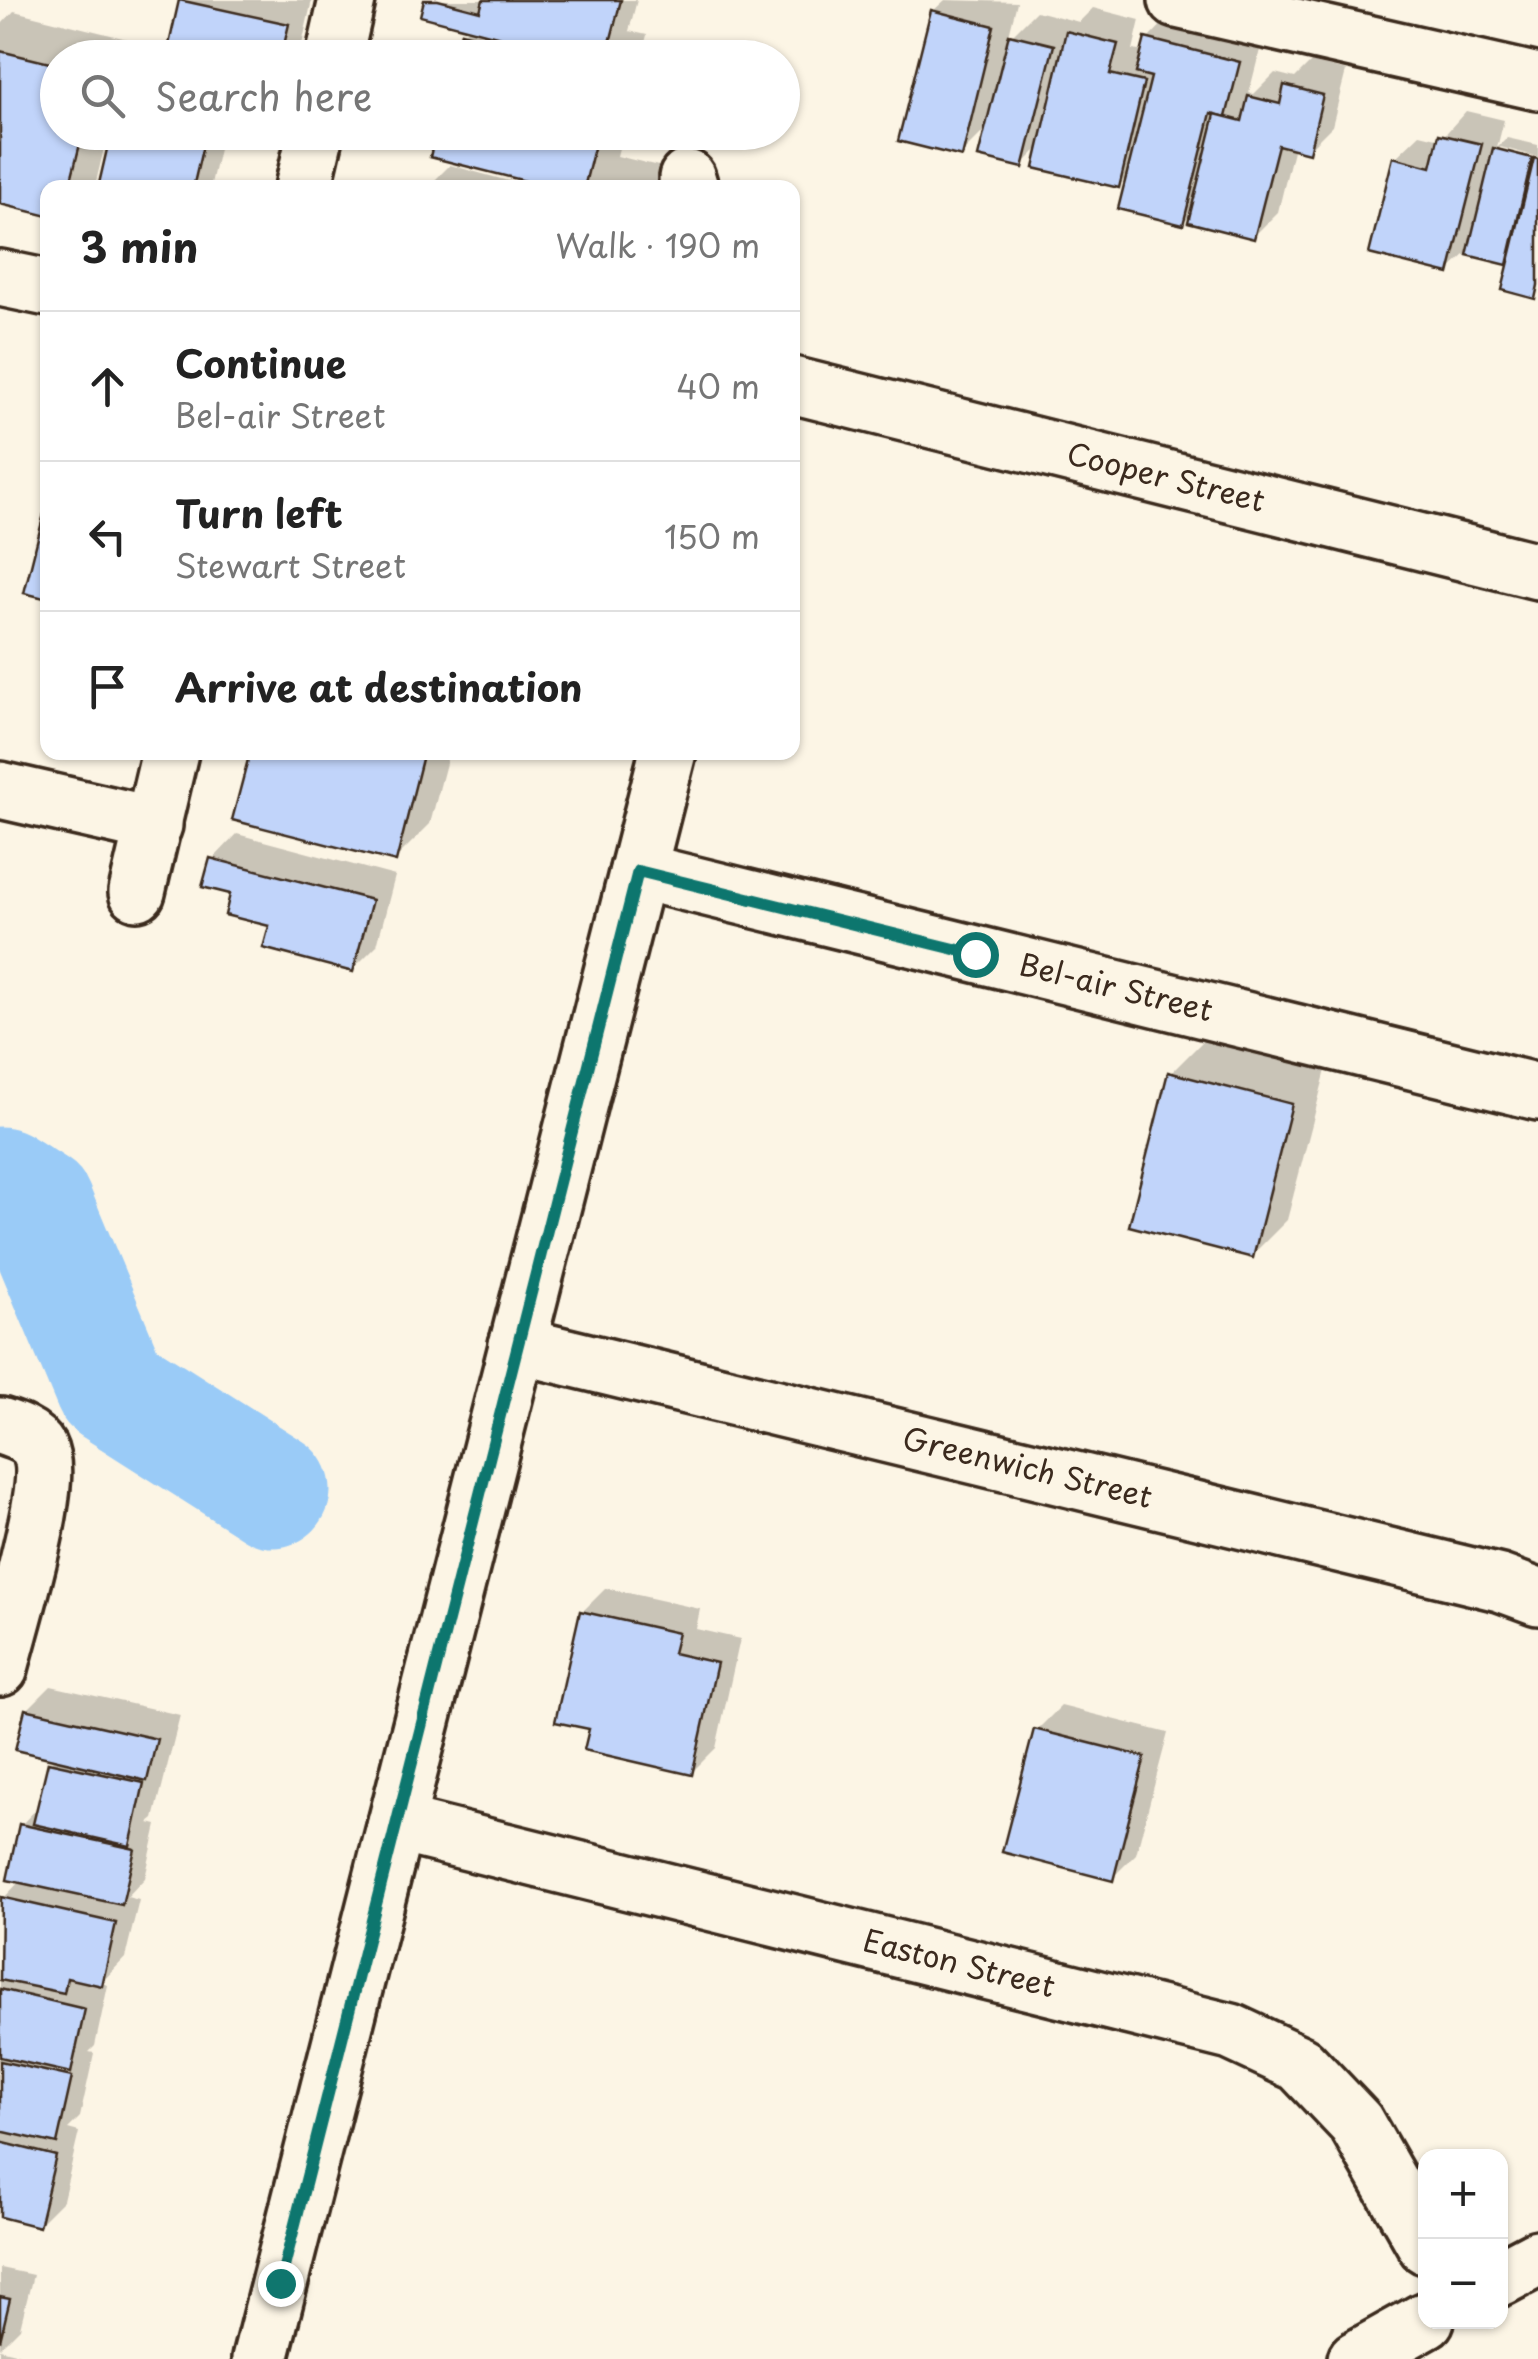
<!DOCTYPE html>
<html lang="en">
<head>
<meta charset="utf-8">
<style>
  :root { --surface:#fff; --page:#f6f6f6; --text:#222; --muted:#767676; --line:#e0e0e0 }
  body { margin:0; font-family:"Playpen Sans",sans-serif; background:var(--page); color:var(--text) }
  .controls { position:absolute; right:30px; bottom:30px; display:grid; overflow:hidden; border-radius:20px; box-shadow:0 2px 8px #0004 }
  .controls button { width:90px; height:90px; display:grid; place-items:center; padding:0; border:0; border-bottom:2px solid var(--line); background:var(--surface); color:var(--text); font:50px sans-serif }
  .stop { position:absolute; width:30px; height:30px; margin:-22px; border:8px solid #0f766e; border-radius:50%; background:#fff }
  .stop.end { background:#0f766e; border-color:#fff; box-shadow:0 2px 10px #0008 }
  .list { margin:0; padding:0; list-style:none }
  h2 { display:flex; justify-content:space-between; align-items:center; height:130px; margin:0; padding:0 40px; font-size:42px }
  h2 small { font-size:32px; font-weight:400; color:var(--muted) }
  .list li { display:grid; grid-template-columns:65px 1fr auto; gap:30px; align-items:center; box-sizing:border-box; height:150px; padding:0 40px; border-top:2px solid var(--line) }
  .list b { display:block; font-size:38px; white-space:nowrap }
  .list p { margin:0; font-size:32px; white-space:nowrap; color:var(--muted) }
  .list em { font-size:32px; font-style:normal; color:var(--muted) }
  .icon { flex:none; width:55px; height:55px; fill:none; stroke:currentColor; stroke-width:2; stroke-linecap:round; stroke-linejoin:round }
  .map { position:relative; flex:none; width:1538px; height:2359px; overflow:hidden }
  .search { position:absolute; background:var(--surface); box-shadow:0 2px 8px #0004; left:40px; top:40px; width:760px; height:110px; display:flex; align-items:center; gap:25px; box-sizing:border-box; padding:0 35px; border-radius:55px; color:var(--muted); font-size:38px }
  .panel { position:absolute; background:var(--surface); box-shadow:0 2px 8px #0004; left:40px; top:180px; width:760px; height:580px; border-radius:20px }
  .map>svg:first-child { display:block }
  .shadow { fill:#0003 }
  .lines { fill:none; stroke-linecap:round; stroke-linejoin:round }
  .river { stroke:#9acbf7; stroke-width:115 }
  .building { fill:#c1d4fa; stroke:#3b2a1e; stroke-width:2.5 }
  .minor-casing { stroke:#3b2a1e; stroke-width:62 }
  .minor { stroke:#fcf5e5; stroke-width:55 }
  .route { stroke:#0f766e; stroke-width:12 }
  .labels { text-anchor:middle; stroke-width:8; stroke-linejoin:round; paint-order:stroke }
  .street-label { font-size:30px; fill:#3b2a1e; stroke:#fcf5e5 }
</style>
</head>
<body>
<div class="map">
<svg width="1538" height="2359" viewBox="0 0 1538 2359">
  <rect width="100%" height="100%" fill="#fcf5e5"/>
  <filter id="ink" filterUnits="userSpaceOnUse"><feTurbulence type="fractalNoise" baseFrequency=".01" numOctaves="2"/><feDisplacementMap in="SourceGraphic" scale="20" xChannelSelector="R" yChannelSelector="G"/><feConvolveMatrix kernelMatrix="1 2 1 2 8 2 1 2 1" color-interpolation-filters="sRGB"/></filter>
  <g filter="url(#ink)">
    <g class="shadow">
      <polygon points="182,0 312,0 299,58 168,58"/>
      <polygon points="427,0 637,0 629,31 647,35 641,58 457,58 463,33 470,27"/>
      <polygon points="945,0 1017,2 1008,39 1036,11 1079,22 1093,8 1140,20 1133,50 1144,52 1147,40 1171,15 1263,38 1249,93 1254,94 1275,73 1295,78 1311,62 1346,71 1332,126 1308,150 1294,146 1278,212 1254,236 1193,212 1182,223 1129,175 1118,186 1042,145 1022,165 988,127 961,154 933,11"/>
      <polygon points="14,11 131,40 127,58 58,58 58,132 108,132 96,182 90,188 48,188 0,201 0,26"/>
      <polygon points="1466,111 1504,120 1497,148 1507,138 1538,145 1538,157 1500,147 1500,153 1538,162 1538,292 1534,296 1513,256 1506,263 1467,253 1448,271 1395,158 1420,134 1441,139"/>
      <polygon points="114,132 223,132 210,188 101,188"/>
      <polygon points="438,132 623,132 617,156 675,170 671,188 563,188"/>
      <polygon points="450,165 534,188 427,188"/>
      <polygon points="48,713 48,736 42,734"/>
      <polygon points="116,752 143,752 138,758"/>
      <polygon points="253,752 449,752 430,824 395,859"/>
      <polygon points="237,834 395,876 377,945 353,969 272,924 233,892 213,859"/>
      <polygon points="1205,1039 1326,1070 1287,1220 1252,1255 1170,1074"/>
      <polygon points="606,1588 700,1609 696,1629 740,1639 716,1748 692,1772 582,1612"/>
      <polygon points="51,1686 180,1715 154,1819 149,1823 157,1825 145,1878 127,1897 139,1900 125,1958 101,1983 108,1985 95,2046 89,2052 94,2053 80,2117 68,2129 79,2132 63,2200 39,2224 0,2215 0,1902 21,1880 21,1825 40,1805 50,1763 56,1757 27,1710"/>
      <polygon points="1061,1706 1168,1733 1136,1854 1112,1878 1037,1730"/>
      <polygon points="0,2268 33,2275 20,2328 0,2348"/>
      <polygon points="0,2349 20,2354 19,2359 0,2359"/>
    </g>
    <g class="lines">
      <polyline class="river" points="0,1184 36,1207 111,1387 273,1490"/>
    </g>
    <g class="building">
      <polygon points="179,0 289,24 281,58 166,58"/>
      <polygon points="424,0 438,0 480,11 483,0 621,0 606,58 581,58 420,16"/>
      <polygon points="931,10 994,26 962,157 898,141"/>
      <polygon points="1066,31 1118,44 1110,74 1144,82 1119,188 1034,168"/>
      <polygon points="461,32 563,58 455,58"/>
      <polygon points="1009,34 1054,45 1023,168 978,157"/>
      <polygon points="1145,38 1240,62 1226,117 1211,113 1183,225 1118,209 1151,77 1136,73"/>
      <polygon points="0,51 58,65 58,132 83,132 69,188 48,188 48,216 0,204"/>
      <polygon points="1284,85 1323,95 1309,153 1278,145 1254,239 1188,222 1215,114 1242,121 1248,96 1280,104"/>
      <polygon points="111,132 206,132 193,188 98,188"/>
      <polygon points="436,132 598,132 584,188 553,188 430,157"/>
      <polygon points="1439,134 1482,144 1449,274 1369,254 1393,157 1431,167"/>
      <polygon points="1493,148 1532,158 1507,265 1467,255"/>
      <polygon points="1534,158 1538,159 1538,285 1535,299 1502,290"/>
      <polygon points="48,498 48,599 24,593"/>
      <polygon points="250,752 413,752 423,755 396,862 232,820"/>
      <polygon points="210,858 372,900 353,972 263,948 269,926 225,915 230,894 202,887"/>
      <polygon points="1168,1072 1292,1104 1253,1258 1129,1226"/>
      <polygon points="580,1611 678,1633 673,1653 717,1663 692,1775 584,1750 589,1729 555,1722"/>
      <polygon points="25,1709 157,1739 147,1781 15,1750"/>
      <polygon points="1034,1729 1145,1757 1113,1881 1002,1852"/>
      <polygon points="48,1762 144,1783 130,1846 33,1824"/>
      <polygon points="19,1824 135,1849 122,1905 7,1880"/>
      <polygon points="1,1897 116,1923 102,1986 67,1978 64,1993 0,1980"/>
      <polygon points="0,1989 85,2009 71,2073 0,2057"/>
      <polygon points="0,2061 72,2077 57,2144 0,2131"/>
      <polygon points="0,2142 56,2156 39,2227 0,2217"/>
      <polygon points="0,2297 10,2299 0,2341"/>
    </g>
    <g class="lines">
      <defs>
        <g id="minor">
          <polyline points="1177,0 1538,82"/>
          <polyline points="334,58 347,0"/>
          <polyline points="687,178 690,188"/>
          <polyline points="303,188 316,132"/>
          <polyline points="0,278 48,288"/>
          <path id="s1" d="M792,385L1538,571"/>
          <polyline points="0,790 154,825"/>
          <path id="s2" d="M638,871L1538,1092"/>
          <polyline points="137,892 170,752"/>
          <path id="s3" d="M517,1345L1500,1583L1538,1597"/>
          <path d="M0,1426C13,1430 32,1436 39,1449C56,1482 10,1627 0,1668"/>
          <path id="s4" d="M396,1824L1231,2032L1300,2064L1356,2123L1426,2246"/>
          <polyline points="1500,2278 1538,2258"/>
          <polyline points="260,2359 668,752"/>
          <polyline points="1356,2359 1426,2320"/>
        </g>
      </defs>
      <use href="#minor" class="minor-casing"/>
      <use href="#minor" class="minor"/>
    </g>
  </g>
  <g class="lines" filter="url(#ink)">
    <polyline class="route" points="280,2283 638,871 975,954"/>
  </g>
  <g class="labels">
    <g class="street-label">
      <text dy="10" stroke="none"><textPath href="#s1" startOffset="385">Cooper Street</textPath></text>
      <text dy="10" stroke="none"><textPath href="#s2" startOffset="492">Bel-air Street</textPath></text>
      <text dy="10" stroke="none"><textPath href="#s3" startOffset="525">Greenwich Street</textPath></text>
      <text dy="10" stroke="none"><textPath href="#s4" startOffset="580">Easton Street</textPath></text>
    </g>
  </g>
</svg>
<div class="controls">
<button>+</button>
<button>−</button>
</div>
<div class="stop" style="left:975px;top:954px"></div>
<div class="stop end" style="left:280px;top:2283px"></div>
<div class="search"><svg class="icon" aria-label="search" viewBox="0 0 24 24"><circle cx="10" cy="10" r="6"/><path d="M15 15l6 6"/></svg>Search here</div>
<section class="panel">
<h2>3 min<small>Walk · 190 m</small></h2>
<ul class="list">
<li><svg class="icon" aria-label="ahead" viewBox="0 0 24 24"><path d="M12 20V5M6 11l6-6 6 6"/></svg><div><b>Continue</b><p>Bel-air Street</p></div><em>40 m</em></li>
<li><svg class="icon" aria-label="left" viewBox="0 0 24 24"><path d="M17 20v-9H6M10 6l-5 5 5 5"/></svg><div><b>Turn left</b><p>Stewart Street</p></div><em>150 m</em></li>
<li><svg class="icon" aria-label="arrive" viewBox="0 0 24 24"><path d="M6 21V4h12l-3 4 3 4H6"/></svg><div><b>Arrive at destination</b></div></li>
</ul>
</section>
</div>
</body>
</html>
